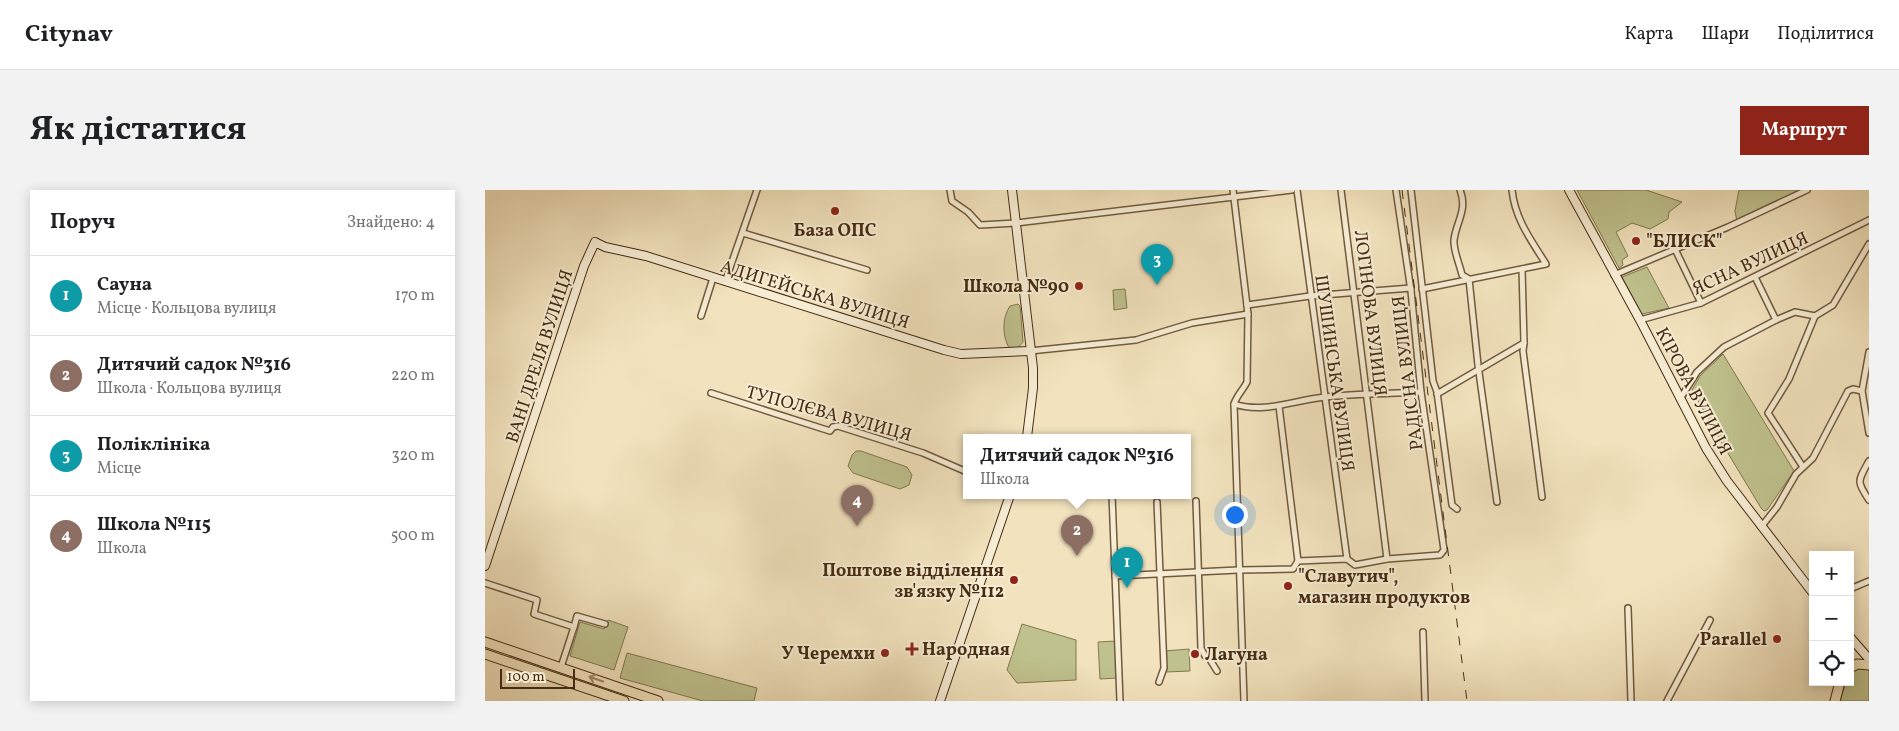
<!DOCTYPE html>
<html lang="uk">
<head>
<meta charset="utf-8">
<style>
  :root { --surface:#fff; --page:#f2f2f2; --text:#202124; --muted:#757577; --line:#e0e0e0; --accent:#8f2418 }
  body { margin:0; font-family:Vollkorn,serif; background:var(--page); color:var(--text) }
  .controls { position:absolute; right:15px; bottom:15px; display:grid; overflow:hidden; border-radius:0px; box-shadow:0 2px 12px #0003 }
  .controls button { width:45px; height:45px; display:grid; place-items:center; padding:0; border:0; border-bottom:1px solid var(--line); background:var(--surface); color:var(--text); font:25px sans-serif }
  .scale { position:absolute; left:15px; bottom:12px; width:75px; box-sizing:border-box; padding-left:5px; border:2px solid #462c12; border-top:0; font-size:14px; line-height:18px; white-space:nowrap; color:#462c12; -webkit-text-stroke:4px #f7edd5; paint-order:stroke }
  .you { position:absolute; left:749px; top:324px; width:18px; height:18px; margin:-12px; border:4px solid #fff; border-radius:50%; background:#1a73e8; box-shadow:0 0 0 8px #1a73e833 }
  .badge { display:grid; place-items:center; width:32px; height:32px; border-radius:50%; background:var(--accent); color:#fff; font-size:16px; font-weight:700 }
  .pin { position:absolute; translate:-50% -41px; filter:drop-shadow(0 1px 2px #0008) }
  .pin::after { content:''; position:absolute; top:26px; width:18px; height:15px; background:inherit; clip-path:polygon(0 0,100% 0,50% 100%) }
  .popup { position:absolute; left:478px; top:244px; width:228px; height:65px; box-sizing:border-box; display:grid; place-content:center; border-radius:0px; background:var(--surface); filter:drop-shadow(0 1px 4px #0005); font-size:16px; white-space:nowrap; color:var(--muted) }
  .popup b { font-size:19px; color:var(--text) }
  .popup::after { content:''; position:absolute; left:50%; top:100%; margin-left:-10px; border:10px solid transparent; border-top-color:var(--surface) }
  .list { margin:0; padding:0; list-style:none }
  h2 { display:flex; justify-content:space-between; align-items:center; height:65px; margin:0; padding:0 20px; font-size:21px }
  h2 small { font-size:16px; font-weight:400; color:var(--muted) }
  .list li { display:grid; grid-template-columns:32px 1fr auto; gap:15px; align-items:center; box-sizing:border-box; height:80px; padding:0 20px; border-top:1px solid var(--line) }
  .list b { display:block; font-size:19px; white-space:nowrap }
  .list p { margin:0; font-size:16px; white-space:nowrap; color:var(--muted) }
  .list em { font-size:16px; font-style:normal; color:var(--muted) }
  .icon { flex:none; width:28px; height:28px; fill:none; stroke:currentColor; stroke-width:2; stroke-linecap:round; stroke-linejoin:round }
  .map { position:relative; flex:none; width:1384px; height:511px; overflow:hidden; border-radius:0px }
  header { display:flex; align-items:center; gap:30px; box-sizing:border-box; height:70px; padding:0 25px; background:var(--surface); border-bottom:1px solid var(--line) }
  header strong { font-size:24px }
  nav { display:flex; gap:28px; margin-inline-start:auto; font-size:18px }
  .intro { display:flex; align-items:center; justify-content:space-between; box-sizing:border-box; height:120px; padding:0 30px }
  h1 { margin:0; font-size:35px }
  .button { padding:12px 22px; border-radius:0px; background:var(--accent); color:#fff; font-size:18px; font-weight:700 }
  main { display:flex; gap:30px; padding:0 30px }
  aside { flex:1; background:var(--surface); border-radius:0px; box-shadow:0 2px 12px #0003 }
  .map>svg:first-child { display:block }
  .green { fill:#bfc28e; stroke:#827750 }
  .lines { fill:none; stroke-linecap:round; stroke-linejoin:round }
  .street-casing { stroke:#715a3d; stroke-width:8 }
  .secondary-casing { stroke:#462c12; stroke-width:10 }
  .primary-casing { stroke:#462c12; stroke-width:11 }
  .street { stroke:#f7edd5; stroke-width:5 }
  .secondary { stroke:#f7edd5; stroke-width:8 }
  .primary { stroke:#f2e3be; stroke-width:9 }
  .rail { stroke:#462c12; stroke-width:1; stroke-dasharray:9 9; stroke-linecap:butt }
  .oneway { stroke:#9c8868 }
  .poi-dot { fill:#8f2418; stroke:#f7edd5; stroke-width:2 }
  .labels { text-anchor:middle; stroke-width:4; stroke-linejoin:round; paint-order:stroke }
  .poi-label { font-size:18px; font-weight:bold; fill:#462c12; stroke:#f7edd5; text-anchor:start }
  .street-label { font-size:18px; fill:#462c12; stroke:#f7edd5 }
</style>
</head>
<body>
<header>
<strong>Citynav</strong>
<nav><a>Карта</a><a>Шари</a><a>Поділитися</a></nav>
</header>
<div class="intro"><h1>Як дістатися</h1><a class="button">Маршрут</a></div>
<main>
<aside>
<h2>Поруч<small>Знайдено: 4</small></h2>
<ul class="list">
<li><span class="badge" style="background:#0f9aa8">1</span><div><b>Сауна</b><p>Місце · Кольцова вулиця</p></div><em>170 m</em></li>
<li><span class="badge" style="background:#8d6e63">2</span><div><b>Дитячий садок №316</b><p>Школа · Кольцова вулиця</p></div><em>220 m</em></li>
<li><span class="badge" style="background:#0f9aa8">3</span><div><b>Поліклініка</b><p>Місце</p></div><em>320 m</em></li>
<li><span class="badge" style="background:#8d6e63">4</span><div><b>Школа №115</b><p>Школа</p></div><em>500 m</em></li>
</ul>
</aside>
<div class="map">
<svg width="1384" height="511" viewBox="0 0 1384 511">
  <rect width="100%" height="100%" fill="#f2e3be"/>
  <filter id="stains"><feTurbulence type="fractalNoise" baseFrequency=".004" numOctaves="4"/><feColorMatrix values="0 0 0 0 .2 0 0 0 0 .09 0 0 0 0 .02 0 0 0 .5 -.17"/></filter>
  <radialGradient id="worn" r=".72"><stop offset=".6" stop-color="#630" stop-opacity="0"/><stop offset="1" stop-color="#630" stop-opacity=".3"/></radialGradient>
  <g class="green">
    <polygon points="1092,0 1161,0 1197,12 1184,22 1183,29 1165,39 1147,33 1131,42 1143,66 1137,70 1138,75 1134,78"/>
    <polygon points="1254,0 1318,0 1252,32 1250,21"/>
    <polygon points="1162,77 1184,118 1157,124 1137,87"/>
    <polygon points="640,99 642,118 629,120 628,100"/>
    <path d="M533,114L535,116L538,152L532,159L524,158C517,145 517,128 525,116Z"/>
    <polygon points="1238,164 1309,281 1282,320 1279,321 1276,318 1238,255 1207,200 1215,186"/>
    <polygon points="371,261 376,261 422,277 427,285 424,295 415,299 368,283 363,276 367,265"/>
    <polygon points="123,430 143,437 129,480 85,466 95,432 119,439"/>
    <polygon points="537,434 591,450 591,490 532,493 522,480"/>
    <polygon points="631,451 632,488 615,489 613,452"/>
    <polygon points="704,459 705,481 681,482 679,461"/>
    <polygon points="142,463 272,498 269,511 218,511 135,488"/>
    <polygon points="1378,478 1384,480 1384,511 1355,511 1361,492 1365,492 1365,482 1371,479"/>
  </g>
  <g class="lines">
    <defs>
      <g id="street">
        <polyline points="465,0 467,11 483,22 495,35 531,33 807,0"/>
        <path d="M748,0L763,124L762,192C758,200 752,205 749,214L759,511"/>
        <polyline points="812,0 862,369"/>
        <polyline points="856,0 902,369"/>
        <polyline points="926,0 948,191 952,202 967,315 972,319"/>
        <path d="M975,0C983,20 971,32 969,50C968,60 975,75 977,85L984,89L993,175L1012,312"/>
        <polyline points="258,43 382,80"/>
        <polyline points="1190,59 1216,113"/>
        <polyline points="1037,79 1039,153 1038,161 1057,307"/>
        <polyline points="1129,85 1243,37 1322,0"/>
        <polyline points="1270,87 1291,130"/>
        <polyline points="240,92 272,0"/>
        <path d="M937,99L1061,74C1046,50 1030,29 1027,0"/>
        <polyline points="762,115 825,106 926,98 926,100"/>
        <polyline points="216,126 228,88"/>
        <polyline points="1155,130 1216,113 1384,30"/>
        <polyline points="545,161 651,150 707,133 763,124"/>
        <polyline points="1384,162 1377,201 1384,243"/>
        <polyline points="226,203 345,241 348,237 353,236 438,263 482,282"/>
        <polyline points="952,204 1039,153"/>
        <polyline points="1195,209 1212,182 1239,157 1291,130 1310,122 1330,126"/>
        <path d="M749,214C779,224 809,210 840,207C872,203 904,204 936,202"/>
        <polyline points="794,216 813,371"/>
        <path d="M1384,271C1373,291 1371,291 1384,310"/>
        <polyline points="1318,277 1283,223 1304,189 1330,126 1348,115 1384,54"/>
        <polyline points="627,305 635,511"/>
        <polyline points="711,311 716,458 720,466 724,468 732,481"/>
        <polyline points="672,312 679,478 674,492"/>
        <polyline points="1276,337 1292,317 1311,284 1328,268 1363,201 1368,199 1377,201"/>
        <polyline points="630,386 753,380 808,379 813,371 862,369 870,375 902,369 955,365 959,360 936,202 926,101 911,0"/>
        <polyline points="0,393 52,410 49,424 89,437 76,477"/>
        <polyline points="1365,399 1384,391"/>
        <polyline points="1143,418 1146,511"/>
        <polyline points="89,437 92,426 120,434"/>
        <polyline points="938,442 940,511"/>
        <polyline points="1182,511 1225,430"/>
      </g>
      <g id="secondary">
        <polyline points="527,0 548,178 548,198 542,247"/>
        <polyline points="1084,0 1155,130 1221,258 1242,291 1328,403"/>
        <polyline points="0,376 99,76 110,52 120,57 161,66 459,160 476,164 545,161"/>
        <polyline points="1365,447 1384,469"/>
        <polyline points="455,511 525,305"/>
      </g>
      <g id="primary">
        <polyline points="0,452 173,511"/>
        <polyline points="0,464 139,511"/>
        <polyline points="1365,478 1372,474 1384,475"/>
        <polyline points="1350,511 1355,492"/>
      </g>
    </defs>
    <use href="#street" class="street-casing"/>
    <use href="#secondary" class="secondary-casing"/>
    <use href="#primary" class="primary-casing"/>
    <use href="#street" class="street"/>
    <use href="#secondary" class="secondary"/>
    <use href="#primary" class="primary"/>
    <polyline class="rail" points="917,0 982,511"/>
  </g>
  <defs><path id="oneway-shaft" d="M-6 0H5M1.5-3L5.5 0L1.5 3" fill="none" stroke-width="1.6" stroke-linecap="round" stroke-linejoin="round" transform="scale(1.25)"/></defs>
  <use class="oneway" href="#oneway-shaft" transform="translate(111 489) rotate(-161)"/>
  <g class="poi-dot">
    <circle cx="350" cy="21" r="5"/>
    <circle cx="1151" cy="51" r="5"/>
    <circle cx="594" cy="96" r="5"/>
    <circle cx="529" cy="390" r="5"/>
    <circle cx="803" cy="396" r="5"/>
    <circle cx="1292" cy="449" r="5"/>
    <path d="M424.5 451.5h5v5h5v5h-5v5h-5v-5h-5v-5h5z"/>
    <circle cx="400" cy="463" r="5"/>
    <circle cx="710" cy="464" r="5"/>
  </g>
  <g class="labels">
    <g class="poi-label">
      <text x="350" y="46" text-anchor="middle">База ОПС</text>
      <text x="1161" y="57">"БЛИСК"</text>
      <text x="584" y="102" text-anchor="end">Школа №90</text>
      <text x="519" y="386" text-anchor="end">Поштове відділення<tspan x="519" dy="21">зв'язку №112</tspan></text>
      <text x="813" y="392">"Славутич",<tspan x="813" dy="21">магазин продуктов</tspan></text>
      <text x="1282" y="455" text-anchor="end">Parallel</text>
      <text x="437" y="465">Народная</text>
      <text x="390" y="469" text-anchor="end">У Черемхи</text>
      <text x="720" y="470">Лагуна</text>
    </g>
    <g class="street-label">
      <text transform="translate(1265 73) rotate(-25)" y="6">ЯСНА ВУЛИЦЯ</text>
      <text transform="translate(330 104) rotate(17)" y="6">АДИГЕЙСЬКА ВУЛИЦЯ</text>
      <text transform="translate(886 123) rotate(83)" y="6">ЛОГІНОВА ВУЛИЦЯ</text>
      <text transform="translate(54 166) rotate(-72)" y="6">ВАНІ ДРЕЛЯ ВУЛИЦЯ</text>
      <text transform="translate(850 183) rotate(82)" y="6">ШУШИНСЬКА ВУЛИЦЯ</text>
      <text transform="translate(922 183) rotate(-97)" y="6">РАДІСНА ВУЛИЦЯ</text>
      <text transform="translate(1209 201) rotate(62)" y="6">КІРОВА ВУЛИЦЯ</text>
      <text transform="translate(344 223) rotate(15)" y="6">ТУПОЛЄВА ВУЛИЦЯ</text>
    </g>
  </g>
  <rect width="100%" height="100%" filter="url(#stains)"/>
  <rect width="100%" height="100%" fill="url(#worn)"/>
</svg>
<div class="controls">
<button>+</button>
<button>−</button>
<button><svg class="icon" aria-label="locate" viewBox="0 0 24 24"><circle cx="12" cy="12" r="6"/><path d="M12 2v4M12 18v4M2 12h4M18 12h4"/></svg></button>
</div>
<div class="scale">100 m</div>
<div class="you"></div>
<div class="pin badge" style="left:642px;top:398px;background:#0f9aa8">1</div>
<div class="pin badge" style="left:592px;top:366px;background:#8d6e63">2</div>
<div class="popup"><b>Дитячий садок №316</b>Школа</div>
<div class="pin badge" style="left:672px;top:95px;background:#0f9aa8">3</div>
<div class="pin badge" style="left:372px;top:336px;background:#8d6e63">4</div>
</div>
</main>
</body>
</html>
